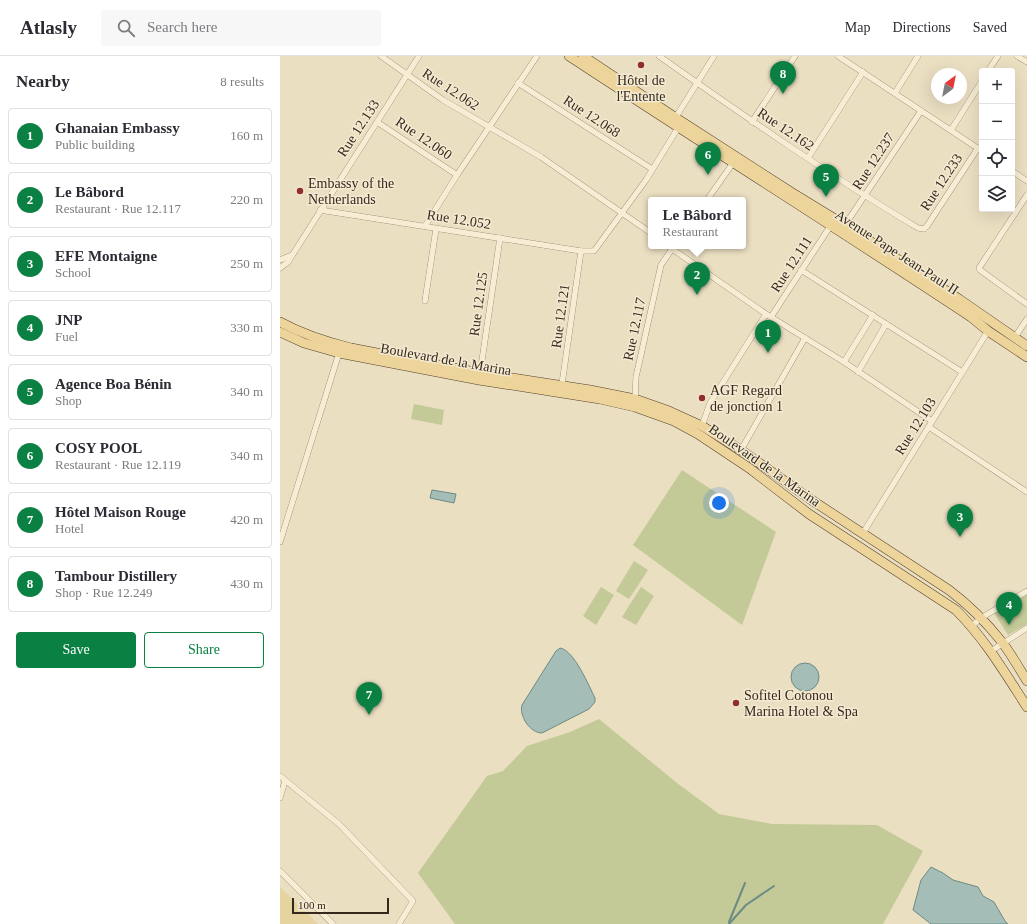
<!DOCTYPE html>
<html lang="en">
<head>
<meta charset="utf-8">
<style>
  :root { --surface:#fff; --page:#f7f7f7; --text:#2b2b33; --muted:#7c7c81; --line:#e1e1e2; --accent:#0b8043 }
  body { margin:0; font-family:Georgia,serif; background:var(--page); color:var(--text) }
  .controls { position:absolute; right:12px; top:12px; display:grid; overflow:hidden; border-radius:4px; box-shadow:0 4px 16px #0002 }
  .controls button { width:36px; height:36px; display:grid; place-items:center; padding:0; border:0; border-bottom:1px solid var(--line); background:var(--surface); color:var(--text); font:20px sans-serif }
  .compass { position:absolute; left:651px; top:12px; width:36px; height:36px; border-radius:50%; background:var(--surface); box-shadow:0 4px 16px #0002; rotate:32deg }
  .scale { position:absolute; left:12px; bottom:10px; width:97px; box-sizing:border-box; padding-left:4px; border:2px solid #35291e; border-top:0; font-size:11px; line-height:14px; white-space:nowrap; color:#35291e; -webkit-text-stroke:3px #f3ead1; paint-order:stroke }
  .you { position:absolute; left:439px; top:447px; width:14px; height:14px; margin:-10px; border:3px solid #fff; border-radius:50%; background:#1a73e8; box-shadow:0 0 0 6px #1a73e833 }
  .badge { display:grid; place-items:center; width:26px; height:26px; border-radius:50%; background:var(--accent); color:#fff; font-size:13px; font-weight:700 }
  .pin { position:absolute; translate:-50% -33px; filter:drop-shadow(0 1px 2px #0008) }
  .pin::after { content:''; position:absolute; top:21px; width:14px; height:12px; background:inherit; clip-path:polygon(0 0,100% 0,50% 100%) }
  .popup { position:absolute; left:368px; top:141px; width:98px; height:52px; box-sizing:border-box; display:grid; place-content:center; border-radius:4px; background:var(--surface); filter:drop-shadow(0 1px 3px #0005); font-size:13px; white-space:nowrap; color:var(--muted) }
  .popup b { font-size:15px; color:var(--text) }
  .popup::after { content:''; position:absolute; left:50%; top:100%; margin-left:-8px; border:8px solid transparent; border-top-color:var(--surface) }
  .list { margin:0; padding:0; list-style:none }
  h2 { display:flex; justify-content:space-between; align-items:center; height:52px; margin:0; padding:0 16px; font-size:17px }
  h2 small { font-size:13px; font-weight:400; color:var(--muted) }
  .list li { display:grid; grid-template-columns:26px 1fr auto; gap:12px; align-items:center; box-sizing:border-box; height:56px; margin:0 8px 8px; padding:0 8px; border:1px solid var(--line); border-radius:4px }
  .list b { display:block; font-size:15px; white-space:nowrap }
  .list p { margin:0; font-size:13px; white-space:nowrap; color:var(--muted) }
  .list em { font-size:13px; font-style:normal; color:var(--muted) }
  .actions { display:flex; gap:8px; padding:12px 16px }
  .actions a { flex:1; padding:9px 0; border:1px solid var(--accent); border-radius:4px; text-align:center; font-size:14px; color:var(--accent) }
  .actions .main { background:var(--accent); color:#fff }
  .icon { flex:none; width:22px; height:22px; fill:none; stroke:currentColor; stroke-width:2; stroke-linecap:round; stroke-linejoin:round }
  .map { position:relative; flex:none; width:747px; height:868px; overflow:hidden }
  header { display:flex; align-items:center; gap:24px; box-sizing:border-box; height:56px; padding:0 20px; background:var(--surface); border-bottom:1px solid var(--line) }
  header strong { font-size:19px }
  nav { display:flex; gap:22px; margin-inline-start:auto; font-size:14px }
  .search { width:280px; height:36px; background:var(--page); display:flex; align-items:center; gap:10px; box-sizing:border-box; padding:0 14px; border-radius:4px; color:var(--muted); font-size:15px }
  main { display:flex }
  aside { flex:1; background:var(--surface) }
  .map>svg:first-child { display:block }
  .green { fill:#c3c997 }
  .sand { fill:#e6d4a0 }
  .water { fill:#a4beb7; stroke:#6c8b84 }
  .lines { fill:none; stroke-linecap:round; stroke-linejoin:round }
  .stream { stroke:#6c8b84; stroke-width:2 }
  .street-casing { stroke:#84715a; stroke-width:6 }
  .primary-casing { stroke:#523f2e; stroke-width:10 }
  .street { stroke:#f7edd5; stroke-width:5.5 }
  .primary { stroke:#edd49b; stroke-width:9 }
  .poi-dot { fill:#902e2e; stroke:#f3ead1; stroke-width:1.5 }
  .labels { text-anchor:middle; stroke-width:3; stroke-linejoin:round; paint-order:stroke }
  .poi-label { font-size:14px; fill:#35291e; stroke:#f3ead1; text-anchor:start }
  .street-label { font-size:14px; fill:#35291e; stroke:#f3ead1 }
</style>
</head>
<body>
<header>
<strong>Atlasly</strong>
<div class="search"><svg class="icon" aria-label="search" viewBox="0 0 24 24"><circle cx="10" cy="10" r="6"/><path d="M15 15l6 6"/></svg>Search here</div>
<nav><a>Map</a><a>Directions</a><a>Saved</a></nav>
</header>
<main>
<aside>
<h2>Nearby<small>8 results</small></h2>
<ul class="list">
<li><span class="badge">1</span><div><b>Ghanaian Embassy</b><p>Public building</p></div><em>160 m</em></li>
<li><span class="badge">2</span><div><b>Le Bâbord</b><p>Restaurant · Rue 12.117</p></div><em>220 m</em></li>
<li><span class="badge">3</span><div><b>EFE Montaigne</b><p>School</p></div><em>250 m</em></li>
<li><span class="badge">4</span><div><b>JNP</b><p>Fuel</p></div><em>330 m</em></li>
<li><span class="badge">5</span><div><b>Agence Boa Bénin</b><p>Shop</p></div><em>340 m</em></li>
<li><span class="badge">6</span><div><b>COSY POOL</b><p>Restaurant · Rue 12.119</p></div><em>340 m</em></li>
<li><span class="badge">7</span><div><b>Hôtel Maison Rouge</b><p>Hotel</p></div><em>420 m</em></li>
<li><span class="badge">8</span><div><b>Tambour Distillery</b><p>Shop · Rue 12.249</p></div><em>430 m</em></li>
</ul>
<div class="actions"><a class="main">Save</a><a>Share</a></div>
</aside>
<div class="map">
<svg width="747" height="868" viewBox="0 0 747 868">
  <rect width="100%" height="100%" fill="#ebdfc2"/>
  <g class="green">
    <polygon points="134,348 164,354 162,369 131,363"/>
    <polygon points="402,414 496,476 462,569 353,489"/>
    <polygon points="354,505 368,514 349,543 336,535"/>
    <polygon points="321,531 334,539 316,569 303,560"/>
    <polygon points="361,531 374,540 356,569 342,561"/>
    <polygon points="747,537 747,568 728,579 714,557"/>
    <polygon points="319,663 397,727 439,758 492,768 597,769 643,795 603,868 175,868 138,817 207,720 223,715 247,690 290,676"/>
  </g>
  <polygon class="sand" points="0,831 38,868 0,868"/>
  <g class="water">
    <polygon points="152,434 176,438 174,447 150,442"/>
    <path d="M280,592C294,594 309,630 315,642V646L309,653L262,677C250,677 239,660 242,649L276,595Z"/>
    <circle cx="525" cy="621" r="14"/>
    <polygon points="651,811 663,817 673,824 698,831 703,840 714,846 725,865 728,868 651,868 633,854 641,824"/>
  </g>
  <g class="lines">
    <g class="stream">
      <polyline points="449,866 465,827"/>
      <polyline points="449,868 466,849 494,830"/>
    </g>
    <defs>
      <g id="street">
        <polyline points="101,0 163,44 261,101 371,177"/>
        <path d="M379,0C464,60 549,119 638,172L644,173L647,170L698,92"/>
        <polyline points="558,0 702,95"/>
        <polyline points="737,0 747,6"/>
        <polyline points="708,15 718,0"/>
        <polyline points="238,27 372,113"/>
        <polyline points="615,37 638,0"/>
        <polyline points="394,64 434,0"/>
        <polyline points="97,66 177,119"/>
        <polyline points="472,66 515,0"/>
        <polyline points="671,74 702,25"/>
        <polyline points="528,102 583,16"/>
        <polyline points="732,115 747,125"/>
        <polyline points="747,139 699,212 700,214 747,248"/>
        <polyline points="427,144 453,107"/>
        <polyline points="40,154 301,195 314,195 366,124 398,72"/>
        <polyline points="565,169 641,55"/>
        <polyline points="145,170 177,119 257,0"/>
        <polyline points="388,190 486,258 564,306 652,365"/>
        <polyline points="0,204 12,199"/>
        <polyline points="0,212 8,206 139,0"/>
        <polyline points="521,214 682,316"/>
        <polyline points="145,245 156,173"/>
        <polyline points="491,261 551,169"/>
        <polyline points="735,281 747,263"/>
        <polyline points="564,306 593,259"/>
        <polyline points="578,316 606,268"/>
        <polyline points="200,318 220,182"/>
        <polyline points="282,328 301,195"/>
        <polyline points="355,343 356,321 381,209 394,190"/>
        <polyline points="422,370 430,347 486,258"/>
        <polyline points="649,371 747,436"/>
        <polyline points="461,394 525,282"/>
        <polyline points="583,477 708,275"/>
        <polyline points="0,486 59,297"/>
        <polyline points="692,570 701,562 747,535"/>
        <polyline points="711,595 747,572"/>
        <polyline points="0,720 59,768 133,845 119,868"/>
        <polyline points="0,742 5,725"/>
        <polyline points="0,815 53,868"/>
      </g>
      <g id="primary">
        <path d="M289,0C423,88 558,173 691,261L708,275L747,301"/>
        <polyline points="303,0 396,62 511,136 565,169 679,243 747,290"/>
        <path d="M0,266C22,278 46,286 71,292L200,317L310,334L355,343L389,355L422,370L461,394L530,443L669,534C689,549 706,566 722,586C731,598 739,612 747,625"/>
        <path d="M0,276L24,287L59,297L199,324L320,343L355,351L394,365L418,378L469,412L529,458L676,554C705,583 725,617 747,651"/>
      </g>
    </defs>
    <use href="#street" class="street-casing"/>
    <use href="#primary" class="primary-casing"/>
    <use href="#street" class="street"/>
    <use href="#primary" class="primary"/>
  </g>
  <g class="poi-dot">
    <circle cx="361" cy="9" r="4"/>
    <circle cx="20" cy="135" r="4"/>
    <circle cx="422" cy="342" r="4"/>
    <circle cx="456" cy="647" r="4"/>
  </g>
  <g class="labels">
    <g class="poi-label">
      <text x="361" y="29" text-anchor="middle">Hôtel de<tspan x="361" dy="16">l'Entente</tspan></text>
      <text x="28" y="132">Embassy of the<tspan x="28" dy="16">Netherlands</tspan></text>
      <text x="430" y="339">AGF Regard<tspan x="430" dy="16">de jonction 1</tspan></text>
      <text x="464" y="644">Sofitel Cotonou<tspan x="464" dy="16">Marina Hotel &amp; Spa</tspan></text>
    </g>
    <g class="street-label">
      <text transform="translate(171 33) rotate(33)" y="5">Rue 12.062</text>
      <text transform="translate(312 60) rotate(33)" y="5">Rue 12.068</text>
      <text transform="translate(78 72) rotate(-57)" y="5">Rue 12.133</text>
      <text transform="translate(506 73) rotate(34)" y="5">Rue 12.162</text>
      <text transform="translate(144 82) rotate(34)" y="5">Rue 12.060</text>
      <text transform="translate(593 105) rotate(-57)" y="5">Rue 12.237</text>
      <text transform="translate(661 126) rotate(-57)" y="5">Rue 12.233</text>
      <text transform="translate(179 163) rotate(9)" y="5">Rue 12.052</text>
      <text transform="translate(617 196) rotate(33)" y="5">Avenue Pape Jean-Paul II</text>
      <text transform="translate(511 208) rotate(-57)" y="5">Rue 12.111</text>
      <text transform="translate(198 248) rotate(-82)" y="5">Rue 12.125</text>
      <text transform="translate(280 260) rotate(-82)" y="5">Rue 12.121</text>
      <text transform="translate(354 273) rotate(-78)" y="5">Rue 12.117</text>
      <text transform="translate(166 303) rotate(10)" y="5">Boulevard de la Marina</text>
      <text transform="translate(635 370) rotate(-58)" y="5">Rue 12.103</text>
      <text transform="translate(485 409) rotate(35)" y="5">Boulevard de la Marina</text>
    </g>
  </g>
</svg>
<div class="controls">
<button>+</button>
<button>−</button>
<button><svg class="icon" aria-label="locate" viewBox="0 0 24 24"><circle cx="12" cy="12" r="6"/><path d="M12 2v4M12 18v4M2 12h4M18 12h4"/></svg></button>
<button><svg class="icon" aria-label="layers" viewBox="0 0 24 24"><path d="M12 4l9 5-9 5-9-5zM3 14l9 5 9-5"/></svg></button>
</div>
<svg class="compass" viewBox="-18 -18 36 36"><path d="M0-13l5 13h-10z" fill="#e53935"/><path d="M0 13l5-13h-10z" fill="#7c7c81"/></svg>
<div class="scale">100 m</div>
<div class="you"></div>
<div class="pin badge" style="left:488px;top:297px">1</div>
<div class="pin badge" style="left:417px;top:239px">2</div>
<div class="popup"><b>Le Bâbord</b>Restaurant</div>
<div class="pin badge" style="left:680px;top:481px">3</div>
<div class="pin badge" style="left:729px;top:569px">4</div>
<div class="pin badge" style="left:546px;top:141px">5</div>
<div class="pin badge" style="left:428px;top:119px">6</div>
<div class="pin badge" style="left:89px;top:659px">7</div>
<div class="pin badge" style="left:503px;top:38px">8</div>
</div>
</main>
</body>
</html>
